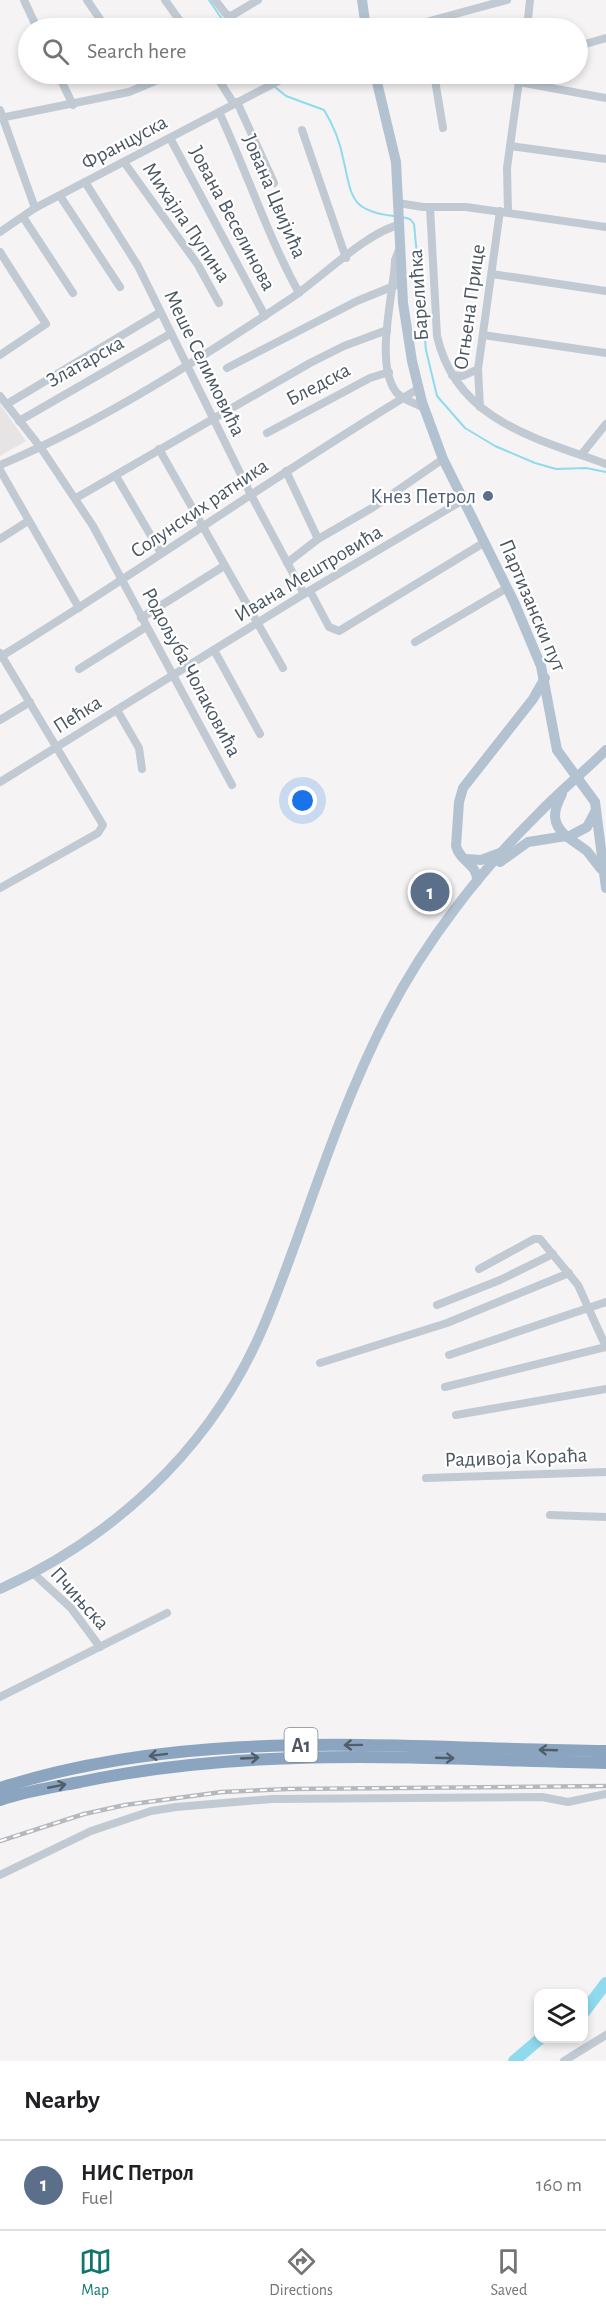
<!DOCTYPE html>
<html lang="en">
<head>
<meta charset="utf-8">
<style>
  :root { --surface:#fff; --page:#f2f2f2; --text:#202124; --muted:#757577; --line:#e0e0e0; --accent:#0f766e }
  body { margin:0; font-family:"Alegreya Sans",sans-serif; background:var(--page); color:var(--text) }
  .controls { position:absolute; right:18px; bottom:18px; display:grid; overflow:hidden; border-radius:12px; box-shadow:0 3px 9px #0003 }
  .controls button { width:54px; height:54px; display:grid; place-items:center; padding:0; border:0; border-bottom:2px solid var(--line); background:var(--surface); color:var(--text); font:30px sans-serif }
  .you { position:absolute; left:303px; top:801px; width:21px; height:21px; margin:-15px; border:4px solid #fff; border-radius:50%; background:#1a73e8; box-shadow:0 0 0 9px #1a73e833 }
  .badge { display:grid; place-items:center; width:39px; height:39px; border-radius:50%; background:var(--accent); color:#fff; font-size:20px; font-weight:700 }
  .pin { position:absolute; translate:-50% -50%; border:3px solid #fff; box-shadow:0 2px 6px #0006 }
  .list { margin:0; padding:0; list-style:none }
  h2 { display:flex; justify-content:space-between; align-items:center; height:78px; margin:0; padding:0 24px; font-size:26px }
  h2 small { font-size:20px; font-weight:400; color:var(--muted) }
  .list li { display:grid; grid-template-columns:39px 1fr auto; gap:18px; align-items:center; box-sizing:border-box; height:90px; padding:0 24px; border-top:2px solid var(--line) }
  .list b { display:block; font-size:22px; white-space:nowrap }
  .list p { margin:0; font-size:20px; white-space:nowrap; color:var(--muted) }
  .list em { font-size:20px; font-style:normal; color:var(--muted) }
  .icon { flex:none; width:33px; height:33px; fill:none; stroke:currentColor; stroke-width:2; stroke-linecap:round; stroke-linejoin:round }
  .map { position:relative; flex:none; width:606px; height:2061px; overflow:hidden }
  .search { position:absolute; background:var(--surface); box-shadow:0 3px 9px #0003; left:18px; right:18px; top:18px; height:66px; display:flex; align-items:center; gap:15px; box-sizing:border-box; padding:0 21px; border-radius:33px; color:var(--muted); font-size:22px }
  .sheet { height:168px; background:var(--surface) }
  nav { display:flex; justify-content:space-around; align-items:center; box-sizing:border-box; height:84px; border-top:2px solid var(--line); background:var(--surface); font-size:16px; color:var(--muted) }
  nav a { display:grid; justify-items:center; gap:3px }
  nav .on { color:var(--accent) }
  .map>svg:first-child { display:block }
  .education { fill:#e6e4e5 }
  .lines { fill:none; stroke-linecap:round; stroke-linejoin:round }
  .stream { stroke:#90daee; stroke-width:2 }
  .river { stroke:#90daee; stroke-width:12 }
  .minor { stroke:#c1cad2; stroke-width:8 }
  .major { stroke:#b3c2d1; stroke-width:10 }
  .highway { stroke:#8ba5c1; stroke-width:12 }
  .rail-casing { stroke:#b5b8bd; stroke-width:4.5 }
  .rail { stroke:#fff; stroke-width:2; stroke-dasharray:7; stroke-linecap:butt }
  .oneway { stroke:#505e6b }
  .service-dot { fill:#5c6f8a; stroke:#fff; stroke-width:2 }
  .labels { text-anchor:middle; stroke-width:4.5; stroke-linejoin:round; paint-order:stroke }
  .shield { fill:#fff; stroke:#808990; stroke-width:1.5 }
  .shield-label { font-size:20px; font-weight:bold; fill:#4a5661 }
  .street-label { font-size:21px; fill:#4a5661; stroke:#fff }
  .service-label { font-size:21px; fill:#4e5e75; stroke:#fff; text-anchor:end }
</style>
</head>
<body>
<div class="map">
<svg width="606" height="2061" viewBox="0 0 606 2061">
  <rect width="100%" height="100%" fill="#f5f3f3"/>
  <polygon class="education" points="0,404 26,441 0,456"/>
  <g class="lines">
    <g class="stream">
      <polyline points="209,0 228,28"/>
      <polyline points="263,74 271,83"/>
      <path d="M275,87L286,96L324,110C332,123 340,142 343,158C352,196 349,211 394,216"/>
      <polyline points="402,217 410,219 414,224 426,350 437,396 465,428 495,446 535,463 556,469 586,468 606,472"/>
    </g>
    <g class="river">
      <polyline points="584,2012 606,1983"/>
      <polyline points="514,2061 541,2038"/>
    </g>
    <g class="minor">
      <polyline points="24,0 37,28"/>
      <polyline points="87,0 106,28"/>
      <polyline points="165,0 185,28"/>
      <polyline points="215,0 226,14 231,16 258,0"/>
      <polyline points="404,28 507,0"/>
      <polyline points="527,28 530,0"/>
      <polyline points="578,46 606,38"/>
      <polyline points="58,74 73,105"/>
      <polyline points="135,74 143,86"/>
      <polyline points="215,74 234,104"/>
      <polyline points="434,74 443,128"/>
      <polyline points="519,82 606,98"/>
      <polyline points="237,102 274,183"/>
      <polyline points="0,110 35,208"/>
      <path d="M219,112C247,172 267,235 299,293"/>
      <polyline points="0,118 129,92 172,74"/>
      <polyline points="302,130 346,258"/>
      <polyline points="170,138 265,316"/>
      <polyline points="510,146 606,159"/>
      <polyline points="124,162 198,265 219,303"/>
      <polyline points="85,182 138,266 250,493 304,594"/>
      <polyline points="60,196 120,287"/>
      <polyline points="398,203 423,207 466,207 606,227"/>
      <path d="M430,207L437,336C456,420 535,438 606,464"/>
      <polyline points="508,212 507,168 520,74"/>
      <polyline points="23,217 73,293"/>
      <polyline points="0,232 35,208 292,74"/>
      <path d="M399,250L395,260C394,294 374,362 396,392C403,400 415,403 424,408"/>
      <polyline points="0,252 46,324 0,355"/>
      <polyline points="492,274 606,291"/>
      <polyline points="483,335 606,353"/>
      <polyline points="227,368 357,301 394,286"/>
      <polyline points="452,375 463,376 478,369"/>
      <polyline points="0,396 41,448 93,526 232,785"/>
      <polyline points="7,404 159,313"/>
      <polyline points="480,407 478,369 500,211"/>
      <polyline points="19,421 170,334"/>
      <polyline points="267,433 370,378 389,372"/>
      <polyline points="159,449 283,668"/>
      <polyline points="581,455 606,424"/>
      <path d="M0,465C102,422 198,360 290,299C320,279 367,232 399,225"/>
      <polyline points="0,470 79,608"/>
      <polyline points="286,471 318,539"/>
      <polyline points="116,476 161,553"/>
      <polyline points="76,498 310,363 344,346 387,330"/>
      <polyline points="0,539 28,521"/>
      <polyline points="287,563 318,539 372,508 443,459"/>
      <polyline points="310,591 329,627 339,631 485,542"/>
      <polyline points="141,618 224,566"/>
      <polyline points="415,642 507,588"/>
      <polyline points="214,650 260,734"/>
      <path d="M0,657C141,571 276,474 418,389"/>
      <polyline points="79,669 146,627"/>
      <polyline points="117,710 139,748 142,769"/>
      <polyline points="0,720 30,702"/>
      <polyline points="0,782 304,594 463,500"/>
      <polyline points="0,888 98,833 103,825 0,653"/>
      <polyline points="479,1269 534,1239 540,1239 578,1285 606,1347"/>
      <polyline points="437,1305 500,1280 553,1254"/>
      <polyline points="449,1355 606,1302"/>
      <polyline points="320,1363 447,1323 569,1273"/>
      <polyline points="445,1387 606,1347"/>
      <polyline points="456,1415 606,1389"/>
      <polyline points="426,1478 606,1472"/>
      <polyline points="550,1515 606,1517"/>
      <polyline points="34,1574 71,1608 100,1647"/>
      <polyline points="0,1697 167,1613"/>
      <polyline points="0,1875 91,1831 151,1811 176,1807 272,1799 542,1797 568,1802 606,1794"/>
      <polyline points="564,2061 606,2035"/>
    </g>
    <g class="major">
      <polyline points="362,0 366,28"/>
      <polyline points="375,74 396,162 403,303 412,361 422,402 443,459 514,602 541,666 557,750 595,802 606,888"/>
      <path d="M562,794C553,811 551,823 566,836"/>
      <polyline points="568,837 587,827 596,810"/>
      <polyline points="466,859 481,860 500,853"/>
      <polyline points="500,862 528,842 566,836 587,851 601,869"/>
      <path d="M477,881C478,864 460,862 456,846L459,802L463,788L533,699L545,678"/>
      <path d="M0,1589C111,1539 204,1454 256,1343C272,1309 284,1274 297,1239C324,1163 350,1088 387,1016C425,942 480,871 540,812C561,790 585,771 606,750"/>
    </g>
    <g class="highway">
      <path d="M0,1788C196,1725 404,1749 606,1751"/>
      <path d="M0,1800C26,1791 53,1787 80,1782C254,1745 430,1759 606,1763"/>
    </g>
    <defs>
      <polyline id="rail" points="0,1841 84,1814 125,1805 222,1792 288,1789 606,1786"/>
    </defs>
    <use href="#rail" class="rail-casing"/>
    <use href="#rail" class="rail"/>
  </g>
  <defs><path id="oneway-shaft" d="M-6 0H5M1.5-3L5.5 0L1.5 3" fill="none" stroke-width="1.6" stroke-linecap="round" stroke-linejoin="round" transform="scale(1.5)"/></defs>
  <g class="oneway">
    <use href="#oneway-shaft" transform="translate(353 1745) rotate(179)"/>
    <use href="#oneway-shaft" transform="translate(548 1750) rotate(-178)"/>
    <use href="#oneway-shaft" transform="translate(158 1755) rotate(173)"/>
    <use href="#oneway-shaft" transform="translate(250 1758) rotate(-3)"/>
    <use href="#oneway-shaft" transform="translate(445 1758) rotate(2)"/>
    <use href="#oneway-shaft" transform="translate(57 1786) rotate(-11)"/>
  </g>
  <circle class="service-dot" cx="488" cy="496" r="6"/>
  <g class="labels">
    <rect class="shield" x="284.5" y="1728" width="33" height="34" rx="4.5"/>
    <g class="shield-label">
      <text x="301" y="1752">A1</text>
    </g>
    <g class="street-label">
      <text transform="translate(124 142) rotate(-28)" y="7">Француска</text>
      <text transform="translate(275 196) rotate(67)" y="7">Јована Цвијића</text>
      <text transform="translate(233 218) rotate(62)" y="7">Јована Веселинова</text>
      <text transform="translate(187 222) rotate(56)" y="7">Михајла Пупина</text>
      <text transform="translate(418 295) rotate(-94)" y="7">Барелићка</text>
      <text transform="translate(469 307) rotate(-82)" y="7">Огњена Прице</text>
      <text transform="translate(85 361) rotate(-29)" y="7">Златарска</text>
      <text transform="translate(205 363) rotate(64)" y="7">Меше Селимовића</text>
      <text transform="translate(318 384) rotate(-28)" y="7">Бледска</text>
      <text transform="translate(199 508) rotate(-34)" y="7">Солунских ратника</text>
      <text transform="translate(308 573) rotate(-31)" y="7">Ивана Мештровића</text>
      <text transform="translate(533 605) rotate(67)" y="7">Партизански пут</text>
      <text transform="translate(192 672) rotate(62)" y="7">Родољуба Чолаковића</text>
      <text transform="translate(77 714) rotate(-32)" y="7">Пећка</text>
      <text transform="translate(516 1457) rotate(-2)" y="7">Радивоја Кораћа</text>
      <text transform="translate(80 1598) rotate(48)" y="7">Пчињска</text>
    </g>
    <g class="service-label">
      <text x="476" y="503">Кнез Петрол</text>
    </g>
  </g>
</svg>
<div class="controls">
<button><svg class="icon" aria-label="layers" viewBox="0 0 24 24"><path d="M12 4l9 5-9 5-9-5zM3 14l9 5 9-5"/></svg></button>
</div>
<div class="you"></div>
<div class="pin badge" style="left:430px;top:892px;background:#5c6f8a">1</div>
<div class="search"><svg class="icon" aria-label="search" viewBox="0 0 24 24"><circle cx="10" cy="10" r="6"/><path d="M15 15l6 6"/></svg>Search here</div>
</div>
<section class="sheet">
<h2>Nearby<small></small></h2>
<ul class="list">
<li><span class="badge" style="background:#5c6f8a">1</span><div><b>НИС Петрол</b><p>Fuel</p></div><em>160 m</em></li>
</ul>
</section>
<nav>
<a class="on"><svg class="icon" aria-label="map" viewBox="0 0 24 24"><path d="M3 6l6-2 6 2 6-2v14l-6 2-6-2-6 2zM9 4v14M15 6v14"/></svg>Map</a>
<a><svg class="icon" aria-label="directions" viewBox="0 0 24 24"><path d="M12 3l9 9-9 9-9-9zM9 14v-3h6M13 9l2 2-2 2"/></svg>Directions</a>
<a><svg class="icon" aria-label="saved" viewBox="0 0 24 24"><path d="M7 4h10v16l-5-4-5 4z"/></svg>Saved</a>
</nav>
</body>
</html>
